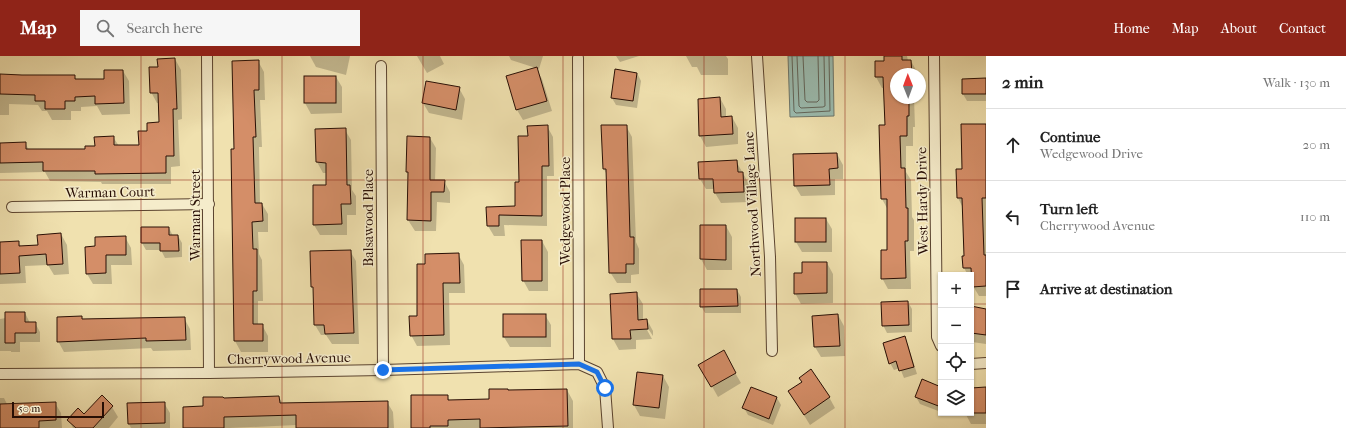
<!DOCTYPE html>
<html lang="en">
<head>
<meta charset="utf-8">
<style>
  :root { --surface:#fff; --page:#f6f6f6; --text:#222; --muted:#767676; --line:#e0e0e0; --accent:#8f2418 }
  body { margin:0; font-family:"IM FELL French Canon",serif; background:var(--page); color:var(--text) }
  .controls { position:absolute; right:12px; bottom:12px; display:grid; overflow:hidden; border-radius:0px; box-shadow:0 1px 3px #0004 }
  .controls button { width:36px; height:36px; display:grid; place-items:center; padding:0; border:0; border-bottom:1px solid var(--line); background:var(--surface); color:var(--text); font:20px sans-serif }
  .compass { position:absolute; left:890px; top:12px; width:36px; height:36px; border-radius:50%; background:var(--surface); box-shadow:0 1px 3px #0004; rotate:359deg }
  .scale { position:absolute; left:12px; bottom:10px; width:92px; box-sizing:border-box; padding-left:4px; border:2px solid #280e04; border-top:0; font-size:11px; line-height:14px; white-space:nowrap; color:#280e04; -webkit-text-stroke:3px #f5eccb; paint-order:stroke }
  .stop { position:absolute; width:12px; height:12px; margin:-9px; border:3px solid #1a73e8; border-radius:50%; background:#fff }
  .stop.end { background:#1a73e8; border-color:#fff; box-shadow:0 1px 4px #0008 }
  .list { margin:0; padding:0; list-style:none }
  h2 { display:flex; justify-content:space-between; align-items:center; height:52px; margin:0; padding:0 16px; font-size:17px }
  h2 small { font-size:13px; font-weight:400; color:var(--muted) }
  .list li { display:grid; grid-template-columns:26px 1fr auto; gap:12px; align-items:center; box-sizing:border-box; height:72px; padding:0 16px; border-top:1px solid var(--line) }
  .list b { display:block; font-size:15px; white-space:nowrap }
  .list p { margin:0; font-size:13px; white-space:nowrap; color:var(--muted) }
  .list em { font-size:13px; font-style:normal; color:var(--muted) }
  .icon { flex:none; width:22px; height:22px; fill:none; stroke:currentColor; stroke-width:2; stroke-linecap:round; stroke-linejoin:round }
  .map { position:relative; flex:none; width:986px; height:372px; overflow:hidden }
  header { display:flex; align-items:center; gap:24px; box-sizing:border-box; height:56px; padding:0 20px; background:var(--accent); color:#fff }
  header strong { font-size:19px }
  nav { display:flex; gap:22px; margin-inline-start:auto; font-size:14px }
  .search { width:280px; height:36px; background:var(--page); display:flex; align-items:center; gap:10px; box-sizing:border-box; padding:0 14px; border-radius:0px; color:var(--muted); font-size:15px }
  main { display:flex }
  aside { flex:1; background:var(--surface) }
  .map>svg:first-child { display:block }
  .water { fill:#9bbcb0; stroke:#6d766b }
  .shadow { fill:#0003 }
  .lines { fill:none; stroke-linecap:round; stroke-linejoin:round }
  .shore { stroke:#62655a; stroke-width:1 }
  .building { fill:#d48e68; stroke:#280e04 }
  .minor-casing { stroke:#5a432f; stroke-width:12 }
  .minor { stroke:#f5eccb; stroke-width:10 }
  .route { stroke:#1a73e8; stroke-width:5 }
  .grid { fill:none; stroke:#8f2418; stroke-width:1; stroke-opacity:0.55 }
  .labels { text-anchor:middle; stroke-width:3; stroke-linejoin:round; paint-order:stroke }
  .street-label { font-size:14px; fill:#280e04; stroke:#f5eccb }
</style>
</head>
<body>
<header>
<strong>Map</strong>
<div class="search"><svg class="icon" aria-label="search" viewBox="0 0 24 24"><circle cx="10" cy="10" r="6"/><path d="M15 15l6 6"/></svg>Search here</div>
<nav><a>Home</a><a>Map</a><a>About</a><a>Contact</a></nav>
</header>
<main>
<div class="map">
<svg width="986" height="372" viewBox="0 0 986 372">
  <rect width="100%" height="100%" fill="#f0e1af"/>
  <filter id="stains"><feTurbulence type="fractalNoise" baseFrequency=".005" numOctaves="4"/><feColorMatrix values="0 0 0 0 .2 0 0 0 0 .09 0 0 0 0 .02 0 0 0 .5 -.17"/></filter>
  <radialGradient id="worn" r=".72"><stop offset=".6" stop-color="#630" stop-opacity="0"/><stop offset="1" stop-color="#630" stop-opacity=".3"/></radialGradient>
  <polygon class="water" points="788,0 833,0 834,60 790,61"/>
  <g class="shadow">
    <polygon points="310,0 350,0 346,19 316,11"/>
    <polygon points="417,0 440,0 444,8 427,17"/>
    <polygon points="509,0 543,0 539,13 536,12 542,23 552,55 523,64 517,54 536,12 511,4"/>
    <polygon points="616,0 639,0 620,6"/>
    <polygon points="686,0 726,0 728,3 728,19 701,19 697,11 692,11"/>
    <polygon points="885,0 907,0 908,5 911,5 917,16 917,18 896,18 896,42 914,42 915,71 913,71 913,90 906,90 906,116 911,124 912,161 914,164 914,195 910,195 911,233 888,233 882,222 888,195 888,154 882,143 886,70 885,32 882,32 876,21 876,6 885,6"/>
    <polygon points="175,3 181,14 182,63 178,64 180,110 171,111 171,128 102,128 101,126 50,125 45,116 0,117 0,88 25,87 29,94 86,94 96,91 113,81 119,90 140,90 148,76 160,67 160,47 157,47 151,36 159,12"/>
    <polygon points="258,5 264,16 265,44 260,44 262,91 259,91 260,148 262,148 268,158 268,176 258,176 259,198 262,204 263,245 258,245 258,269 262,269 268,280 268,296 241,296 235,285 232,94 235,94"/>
    <polygon points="123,15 129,25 130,58 102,59 97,50 81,51 81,55 71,55 71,64 52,64 47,55 42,55 38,49 9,48 9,59 0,59 0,19 74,20 77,24 105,24"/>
    <polygon points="637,17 641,25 637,52 616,49 612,42"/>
    <polygon points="305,21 336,21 342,31 342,57 311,58 305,47"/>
    <polygon points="986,23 986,45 967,45 963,38"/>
    <polygon points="459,32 465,43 462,64 429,57 423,47"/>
    <polygon points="720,42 726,53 726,61 732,61 738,72 738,88 706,91 700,80 699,44"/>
    <polygon points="547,70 553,81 554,120 547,120 547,170 504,169 505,180 494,180 488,170 487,152 516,151 529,81"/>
    <polygon points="603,70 626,70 632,81 636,186 639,193 639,218 631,219 631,227 617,227 610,216 607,119 604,113"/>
    <polygon points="986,70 986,240 979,240 973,230 973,221 971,222 971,219 968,219 964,212 965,201 963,152 958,142 963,114"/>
    <polygon points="316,74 345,74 351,84 352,134 356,140 356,159 347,159 347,179 320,179 314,169 327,130 327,117 323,117 317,106"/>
    <polygon points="430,82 436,92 435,125 444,125 450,136 450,147 437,146 436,175 415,175 408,164 409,120 407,116"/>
    <polygon points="837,98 843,109 843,123 835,123 835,139 801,140 795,130"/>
    <polygon points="736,105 749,128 749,146 721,147 715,137 714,133 706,133 700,123"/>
    <polygon points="826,163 832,173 832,196 802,196 796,186"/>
    <polygon points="701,170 726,170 732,181 732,214 707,214 701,203"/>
    <polygon points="169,172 173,180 178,180 182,187 182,201 165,202 161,194 146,194 142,187"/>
    <polygon points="61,178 67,189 69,218 54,219 48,209 25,210 26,227 0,228 0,187 18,186 21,190 39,190"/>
    <polygon points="125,181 131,192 132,209 111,209 112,228 93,228 87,218 96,191"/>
    <polygon points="542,185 548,196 548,235 529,235 523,224"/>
    <polygon points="350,195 356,205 359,288 332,288 326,279 321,279 315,269 315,234 312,230"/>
    <polygon points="458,198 464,209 465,237 449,237 450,289 417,290 411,279 418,261 426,209"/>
    <polygon points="827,207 833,218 833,247 801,248 795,237 803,218"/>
    <polygon points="737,234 741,241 741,257 705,257 701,250"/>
    <polygon points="636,237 643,248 643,265 647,264 653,275 653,280 649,274 647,274 652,283 636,284 636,293 619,294 613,283 611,239"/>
    <polygon points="908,246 912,253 912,276 887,277 883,269"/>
    <polygon points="971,251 986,254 986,288 972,286 971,285"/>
    <polygon points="25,257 30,267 35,267 40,276 40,286 20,286 20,296 11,296 11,295 0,295 0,263 6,262"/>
    <polygon points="545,259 551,269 551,291 510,291 504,281"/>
    <polygon points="838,259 844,270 845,300 821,301 815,291"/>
    <polygon points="81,261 82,264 184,262 190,273 191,294 153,295 151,292 64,296 58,285"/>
    <polygon points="904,282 908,289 917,318 904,322 900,312 894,314 890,307"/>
    <polygon points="723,296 741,327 718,341 700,309"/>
    <polygon points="638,317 663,320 669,331 665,363 640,360 634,349"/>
    <polygon points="803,326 829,341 835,352 810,369 789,335"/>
    <polygon points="941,332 941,356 920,348 916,341"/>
    <polygon points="986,332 986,368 971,368 965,357 971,357 971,333"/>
    <polygon points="567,334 573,345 573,372 412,372 447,340 450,345 490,344"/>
    <polygon points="102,341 112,351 118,361 109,372 73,372 69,364 84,359"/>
    <polygon points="279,341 283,348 387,346 393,356 394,372 297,372 297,369 229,372 184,372 204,351 224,343"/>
    <polygon points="0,342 4,342 7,348 55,347 61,357 62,372 0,372"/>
    <polygon points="777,342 781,349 773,369 748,359 744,352"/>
    <polygon points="164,347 170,357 170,372 131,372 129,368"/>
    <polygon points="943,357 951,357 950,360"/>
  </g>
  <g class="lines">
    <g class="shore">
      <polyline points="792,0 794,55 796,57 830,55 829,0"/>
      <polyline points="797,0 799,50 801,52 823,51 825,50 824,0"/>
      <polyline points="803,0 805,44 807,46 817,46 819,44 818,0"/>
    </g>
  </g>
  <g class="building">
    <polygon points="884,0 902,0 902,4 911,4 912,18 896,18 896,42 909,42 909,60 907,60 907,80 900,80 901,112 905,112 906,152 908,152 908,185 905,185 906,222 881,223 881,194 887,194 887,143 881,143 879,69 885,69 883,21 875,21 875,5 884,5"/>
    <polygon points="175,2 177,53 173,53 174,100 166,100 166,117 95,118 95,115 43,115 43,106 0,107 0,87 26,86 26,93 85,93 85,90 95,90 94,81 114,80 114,89 139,89 138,75 147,75 147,67 159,66 158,37 150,37 149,11 158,11 157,3"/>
    <polygon points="259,4 259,34 254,34 256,81 253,81 255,147 262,147 263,165 252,166 253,193 257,193 257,235 253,235 253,268 263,268 263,285 234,285 231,93 234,93 232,5"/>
    <polygon points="537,11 547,45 516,54 506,20"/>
    <polygon points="615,13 637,17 633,45 611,42"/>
    <polygon points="104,14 123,14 124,47 95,48 95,40 75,41 75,45 65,45 65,53 45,53 45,45 35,45 35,39 0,38 0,18 22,19 75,19 75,23 104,23"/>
    <rect x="304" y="20" width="32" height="27"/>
    <polygon points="986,22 986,38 962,38 962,23"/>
    <polygon points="426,25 460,31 456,54 422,47"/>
    <polygon points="720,41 721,61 732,60 733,78 699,80 698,43"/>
    <polygon points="961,68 986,68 986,142 982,142 984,199 986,199 986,230 972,231 971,212 963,212 962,200 964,200 962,142 957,142 956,113 962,113"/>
    <polygon points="548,69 549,110 542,110 542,160 499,159 499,170 487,170 486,151 515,150 515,126 519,126 518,80 528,80 527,70"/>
    <polygon points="601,69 627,69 630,181 634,181 634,208 626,208 626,217 609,217 606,113 603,113"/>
    <polygon points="346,72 347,129 350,129 351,148 341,148 342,168 313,169 313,129 326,129 326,107 316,106 315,73"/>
    <polygon points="407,80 430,81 430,124 445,124 444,136 431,136 431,165 407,164 408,116 406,116"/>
    <polygon points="837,97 838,112 829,113 830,129 794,130 793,98"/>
    <polygon points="737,104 738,116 743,116 744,136 714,137 713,123 699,123 698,106"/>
    <rect x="795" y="162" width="31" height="24"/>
    <polygon points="700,169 726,169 726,204 700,203"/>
    <polygon points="141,171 169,171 169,179 178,179 179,195 160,195 160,187 141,187"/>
    <polygon points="61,177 63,208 47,209 46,198 19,200 20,217 0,218 0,186 19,185 19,190 38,189 37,179"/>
    <polygon points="126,180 126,199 106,199 106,217 86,218 85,191 95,190 95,181"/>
    <polygon points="521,184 542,184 542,225 522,225"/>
    <polygon points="351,194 354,277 325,278 324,269 314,269 313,231 311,231 310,195"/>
    <polygon points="459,197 460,227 443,227 444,279 410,280 409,260 417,260 417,208 425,208 425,198"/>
    <polygon points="802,206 827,206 827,237 794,238 794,217 802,217"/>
    <polygon points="700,233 737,233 738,250 700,251"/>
    <polygon points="637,236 638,264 647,263 648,273 630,274 631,283 612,283 610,238"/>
    <polygon points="908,245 909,269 882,270 881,246"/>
    <polygon points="971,250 986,253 986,279 971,277"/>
    <polygon points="5,256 25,256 25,266 36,266 36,277 15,277 15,287 5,287"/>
    <rect x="503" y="258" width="43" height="23"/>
    <polygon points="838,258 840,290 814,291 812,260"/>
    <polygon points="82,260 82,263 185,261 186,284 146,285 146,282 57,286 57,261"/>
    <polygon points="905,280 914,311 899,315 896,305 889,308 883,287"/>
    <polygon points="724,294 736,317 711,331 698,309"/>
    <polygon points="811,313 830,341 804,359 788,335 802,326 799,322"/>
    <polygon points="637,316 663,319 659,352 633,349"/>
    <polygon points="922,323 941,331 941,351 915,341"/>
    <polygon points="751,331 777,341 769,363 742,352"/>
    <polygon points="986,331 986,357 971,357 971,332"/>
    <polygon points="489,333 508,333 508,334 567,333 568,370 480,372 480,363 448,364 448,370 430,370 430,372 411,372 411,339 448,339 448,344 489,343"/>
    <polygon points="102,339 113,350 93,372 76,372 67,364 78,352 84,358"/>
    <polygon points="279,340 280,347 388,345 388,372 296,372 296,359 224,361 224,372 183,372 183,351 203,350 203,341 223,341 224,342"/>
    <polygon points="56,346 56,364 39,365 39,372 0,372 0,348"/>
    <polygon points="165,346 165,367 128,368 127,347"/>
  </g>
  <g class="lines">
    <defs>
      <g id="minor">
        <polyline points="207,0 209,317"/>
        <polyline points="757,0 770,201 772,295"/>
        <polyline points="934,0 937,281 941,290"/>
        <polyline points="578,2 579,308"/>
        <polyline points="381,10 383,314"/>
        <polyline points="12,151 209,148"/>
        <polyline points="971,308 986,307"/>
        <polyline points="0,318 209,317 383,314 579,308 597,316 605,332 608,372"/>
      </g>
    </defs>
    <use href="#minor" class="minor-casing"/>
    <use href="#minor" class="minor"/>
  </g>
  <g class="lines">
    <polyline class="route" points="383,314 579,308 597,316 605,332"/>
  </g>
  <path class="grid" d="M141,0V372M282,0V372M423,0V372M563,0V372M704,0V372M845,0V372M0,124H986M0,248H941M971,248H986"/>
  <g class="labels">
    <g class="street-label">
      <text transform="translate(110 136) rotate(-1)" y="5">Warman Court</text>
      <text transform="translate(922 145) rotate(-91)" y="5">West Hardy Drive</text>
      <text transform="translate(752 148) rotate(-93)" y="5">Northwood Village Lane</text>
      <text transform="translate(565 155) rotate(-90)" y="5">Wedgewood Place</text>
      <text transform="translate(195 159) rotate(-90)" y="5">Warman Street</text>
      <text transform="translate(368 162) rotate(-90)" y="5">Balsawood Place</text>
      <text transform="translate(289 302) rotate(-1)" y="5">Cherrywood Avenue</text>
    </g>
  </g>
  <rect width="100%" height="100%" filter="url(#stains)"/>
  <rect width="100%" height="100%" fill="url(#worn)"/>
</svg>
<div class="controls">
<button>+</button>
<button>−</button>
<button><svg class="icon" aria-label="locate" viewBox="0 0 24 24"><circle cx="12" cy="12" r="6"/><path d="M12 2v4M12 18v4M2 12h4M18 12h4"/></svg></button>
<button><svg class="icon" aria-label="layers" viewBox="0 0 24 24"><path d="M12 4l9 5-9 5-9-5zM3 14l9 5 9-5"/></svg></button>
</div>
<svg class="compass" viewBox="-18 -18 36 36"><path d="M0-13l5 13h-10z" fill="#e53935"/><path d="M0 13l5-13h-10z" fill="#767676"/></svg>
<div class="scale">50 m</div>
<div class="stop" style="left:605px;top:332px"></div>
<div class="stop end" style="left:383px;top:314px"></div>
</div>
<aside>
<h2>2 min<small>Walk · 130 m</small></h2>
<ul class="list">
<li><svg class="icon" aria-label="ahead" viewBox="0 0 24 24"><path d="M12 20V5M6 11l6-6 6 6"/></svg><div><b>Continue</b><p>Wedgewood Drive</p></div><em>20 m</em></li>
<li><svg class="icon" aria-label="left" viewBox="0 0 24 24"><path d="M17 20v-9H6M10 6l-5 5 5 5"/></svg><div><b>Turn left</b><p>Cherrywood Avenue</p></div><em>110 m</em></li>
<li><svg class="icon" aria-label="arrive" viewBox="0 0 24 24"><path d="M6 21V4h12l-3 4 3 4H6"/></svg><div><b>Arrive at destination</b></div></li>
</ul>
</aside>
</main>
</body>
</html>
